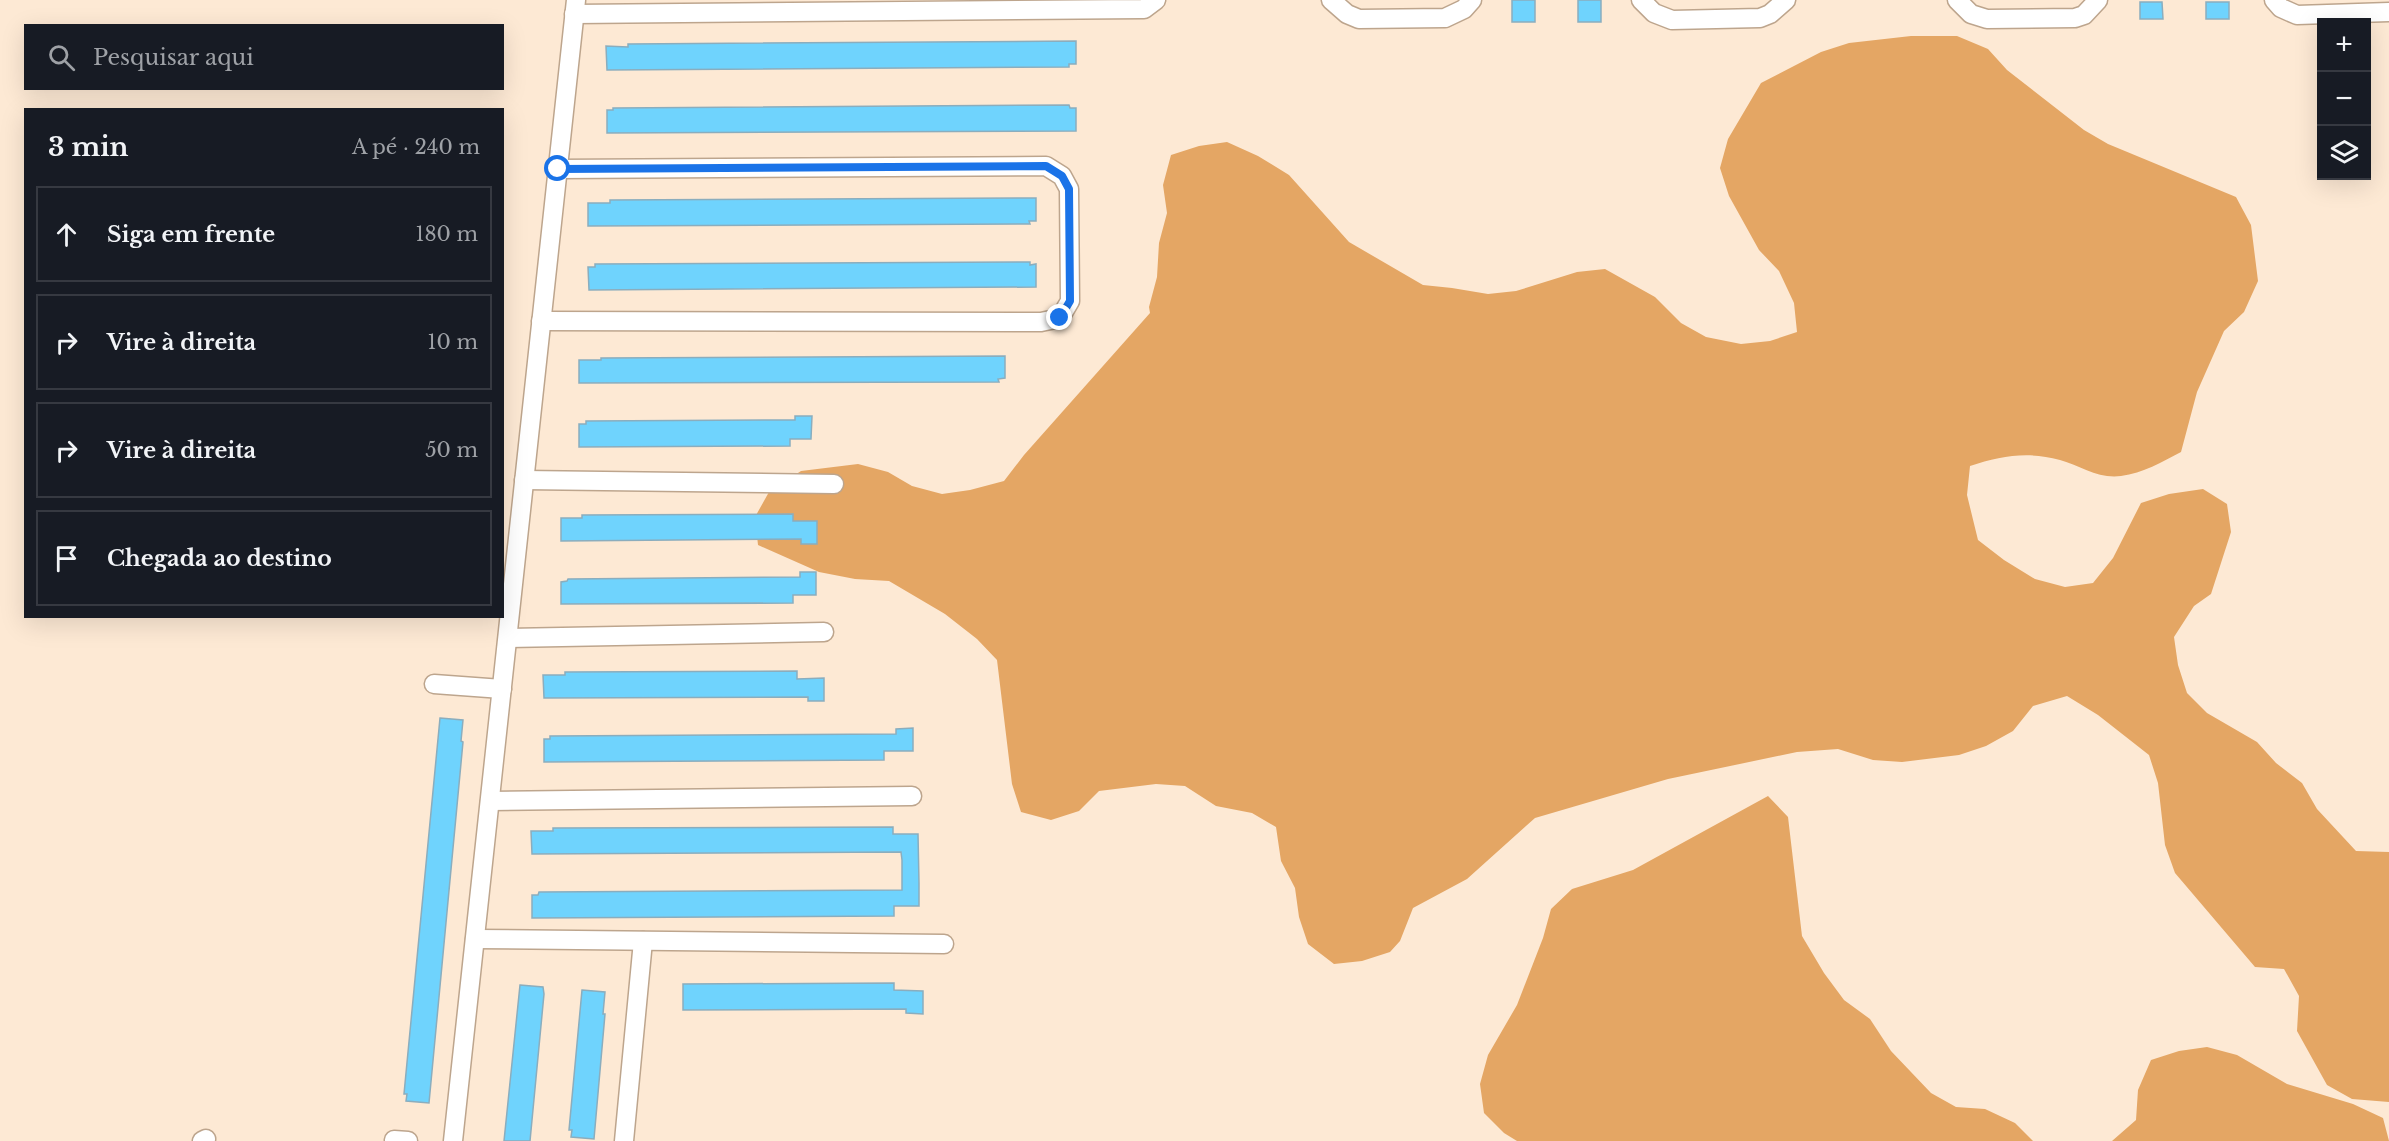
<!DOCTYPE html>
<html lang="pt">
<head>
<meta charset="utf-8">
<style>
  :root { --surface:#171b24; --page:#20242c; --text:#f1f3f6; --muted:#9ea1a6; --line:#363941 }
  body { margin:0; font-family:"Libre Baskerville",serif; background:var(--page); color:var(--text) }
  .controls { position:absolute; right:18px; top:18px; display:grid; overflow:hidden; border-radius:0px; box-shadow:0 6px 24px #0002 }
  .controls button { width:54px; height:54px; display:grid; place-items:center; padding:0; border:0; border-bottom:2px solid var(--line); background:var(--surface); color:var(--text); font:30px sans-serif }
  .stop { position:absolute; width:18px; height:18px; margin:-14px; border:4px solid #1a73e8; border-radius:50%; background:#fff }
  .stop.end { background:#1a73e8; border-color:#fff; box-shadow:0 2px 6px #0008 }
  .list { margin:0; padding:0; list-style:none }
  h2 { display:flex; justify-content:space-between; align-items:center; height:78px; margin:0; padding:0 24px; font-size:26px }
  h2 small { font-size:20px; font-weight:400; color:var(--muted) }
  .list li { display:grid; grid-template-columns:39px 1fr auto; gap:18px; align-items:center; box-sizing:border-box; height:96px; margin:0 12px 12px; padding:0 12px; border:2px solid var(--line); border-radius:0px }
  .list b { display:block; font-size:22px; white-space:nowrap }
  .list em { font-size:20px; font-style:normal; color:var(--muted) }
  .icon { flex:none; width:33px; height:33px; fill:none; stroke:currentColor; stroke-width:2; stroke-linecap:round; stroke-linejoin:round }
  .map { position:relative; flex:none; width:2389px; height:1141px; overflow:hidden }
  .search { position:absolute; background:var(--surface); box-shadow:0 6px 24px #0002; left:24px; top:24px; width:480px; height:66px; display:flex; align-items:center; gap:15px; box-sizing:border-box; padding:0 21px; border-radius:0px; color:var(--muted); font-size:22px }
  .panel { position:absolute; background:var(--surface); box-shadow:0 6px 24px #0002; left:24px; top:108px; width:480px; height:510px; border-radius:0px }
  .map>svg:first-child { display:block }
  .forest { fill:#e4a664 }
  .building { fill:#6fd3fd; stroke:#8badbd; stroke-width:1.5 }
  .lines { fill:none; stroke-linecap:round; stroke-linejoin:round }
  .minor-casing { stroke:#bda58d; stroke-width:21 }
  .minor { stroke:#fff; stroke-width:18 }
  .route { stroke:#1a73e8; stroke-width:8 }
</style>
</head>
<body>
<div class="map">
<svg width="2389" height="1141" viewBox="0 0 2389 1141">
  <rect width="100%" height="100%" fill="#fde9d4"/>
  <g class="forest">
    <path d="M1911,36H1957L1988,49L2007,70L2084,130L2108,144L2236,197L2251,225L2258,281L2244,312L2224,331L2197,392L2181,452C2162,462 2143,473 2121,476C2098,479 2081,466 2060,460C2027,451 2001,456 1970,466L1967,495L1978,540L2004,560L2035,579L2065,587L2093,583L2113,558L2141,503L2169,494L2203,489L2227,504L2231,532L2211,594L2194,606L2174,637L2178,665L2187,693L2207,713L2257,742L2276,763L2302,783L2317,809L2356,851L2389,852V1102L2352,1099L2327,1085L2297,1031L2299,996L2284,969L2255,967L2175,873L2165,845L2158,783L2149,755L2098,715L2067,696L2033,706L2013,731L1986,746L1959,755L1902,762L1873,760L1838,749L1797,752L1668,779L1535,818L1467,879L1413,908L1400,941L1390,952L1362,961L1334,964L1308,944L1299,917L1295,888L1281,861L1276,827L1252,813L1216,806L1185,786L1156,784L1099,791L1079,811L1051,820L1021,812L1012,784L997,660L977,639L945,614L889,581L855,579L819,572L758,545L755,517L769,492L801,471L858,464L888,472L912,486L942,494L970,490L1004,481L1024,455L1150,313L1149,307L1157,277L1159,243L1167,213L1163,185L1171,155L1199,146L1227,142L1258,156L1289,175L1349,242L1423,285L1452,288L1488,294L1516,291L1577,272L1605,269L1655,297L1681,323L1706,337L1741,344L1770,341L1797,332L1794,303L1779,271L1759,250L1729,196L1720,168L1728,139L1761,83L1821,52L1849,43Z"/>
    <polygon points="1768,796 1788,817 1802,936 1824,973 1844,1000 1870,1019 1891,1051 1931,1093 1956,1107 1985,1109 2015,1123 2033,1141 1517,1141 1504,1133 1484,1113 1480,1084 1488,1055 1517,1005 1543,938 1551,909 1572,889 1633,870"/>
    <polygon points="2207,1047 2237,1055 2287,1084 2353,1104 2383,1118 2389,1141 2112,1141 2136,1120 2138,1090 2151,1060 2179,1051"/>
  </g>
  <g class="building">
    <rect x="1512" y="0" width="23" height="22"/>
    <rect x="1578" y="0" width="23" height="22"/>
    <polygon points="2140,2 2162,2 2163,19 2140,19"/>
    <rect x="2206" y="2" width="23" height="17"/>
    <polygon points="1076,41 1076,64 1069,64 1069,67 607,70 606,46 628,47 628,44"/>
    <polygon points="1069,105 1070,108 1076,108 1076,131 607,133 607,110 613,110 613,108"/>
    <polygon points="1036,198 1036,221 1029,221 1030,224 588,226 588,203 610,203 610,200"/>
    <polygon points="1030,262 1030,265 1036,264 1036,287 589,290 588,267 595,267 595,264"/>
    <polygon points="1005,356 1005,378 998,379 999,382 579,383 579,360 601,360 601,358"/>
    <polygon points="795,416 812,416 811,439 790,439 790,446 579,447 579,424 586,424 586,421 775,420 795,420"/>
    <polygon points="793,514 793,521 817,521 817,544 801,544 801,539 561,541 561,518 582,518 582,515"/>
    <polygon points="800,572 816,572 816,595 793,595 793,603 561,604 561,582 567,581 568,579 800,577"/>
    <polygon points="797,671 797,679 824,678 824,701 808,701 808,697 544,698 543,675 565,675 565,672"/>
    <polygon points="440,718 463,720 461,741 463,742 429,1103 406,1101 407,1094 404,1094"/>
    <polygon points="913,728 913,751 884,751 884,760 544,762 544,739 550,739 550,736 896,734 896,729"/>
    <polygon points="893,827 893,834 918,834 919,883 919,906 894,906 894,916 532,918 532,895 538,895 539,892 902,890 902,860 901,852 532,854 531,831 553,831 553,828"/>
    <polygon points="894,983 894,990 923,991 923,1014 906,1013 906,1009 683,1010 683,984"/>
    <polygon points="520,985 543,987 544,994 530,1141 504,1141"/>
    <polygon points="582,990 605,992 603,1014 605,1014 594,1139 571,1137 572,1130 569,1130"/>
  </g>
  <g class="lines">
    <defs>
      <g id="minor">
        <polyline points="1331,0 1347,14 1359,19 1445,18 1464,9 1472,0"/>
        <polyline points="1641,0 1654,13 1672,20 1760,18 1770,14 1786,0"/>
        <polyline points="1957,0 1971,14 1987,19 2075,18 2084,15 2098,0"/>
        <polyline points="2274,0 2281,8 2297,15 2389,12"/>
        <polyline points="574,14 1144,9 1156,0"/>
        <polyline points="541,321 1041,322 1060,318 1070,301 1069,189 1062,176 1046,166 558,169"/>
        <polyline points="524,480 834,484"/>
        <polyline points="508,638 824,632"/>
        <polyline points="434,684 502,689"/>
        <polyline points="490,801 912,796"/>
        <polyline points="475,939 944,944"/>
        <polyline points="394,1140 408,1141"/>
        <polyline points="202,1141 206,1139"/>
        <polyline points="453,1141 576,0"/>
        <polyline points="624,1141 643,941"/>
      </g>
    </defs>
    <use href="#minor" class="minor-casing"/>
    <use href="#minor" class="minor"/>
  </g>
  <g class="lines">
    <polyline class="route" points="558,169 1046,166 1062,176 1069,189 1070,301 1060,318"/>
  </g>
</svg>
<div class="controls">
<button>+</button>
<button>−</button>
<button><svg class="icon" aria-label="layers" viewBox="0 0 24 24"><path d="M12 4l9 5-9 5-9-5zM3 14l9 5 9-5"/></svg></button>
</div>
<div class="stop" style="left:558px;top:169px"></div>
<div class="stop end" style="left:1060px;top:318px"></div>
<div class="search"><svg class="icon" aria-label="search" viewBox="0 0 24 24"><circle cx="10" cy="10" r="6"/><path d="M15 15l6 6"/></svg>Pesquisar aqui</div>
<section class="panel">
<h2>3 min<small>A pé · 240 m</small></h2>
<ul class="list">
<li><svg class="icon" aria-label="ahead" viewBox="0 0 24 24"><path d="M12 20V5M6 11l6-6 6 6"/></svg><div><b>Siga em frente</b></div><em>180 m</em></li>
<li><svg class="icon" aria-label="right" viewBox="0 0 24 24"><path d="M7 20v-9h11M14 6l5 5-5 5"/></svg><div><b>Vire à direita</b></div><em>10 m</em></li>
<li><svg class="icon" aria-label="right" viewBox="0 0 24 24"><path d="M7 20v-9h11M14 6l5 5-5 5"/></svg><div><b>Vire à direita</b></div><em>50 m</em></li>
<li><svg class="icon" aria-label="arrive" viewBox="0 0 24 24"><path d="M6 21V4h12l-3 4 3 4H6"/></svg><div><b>Chegada ao destino</b></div></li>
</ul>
</section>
</div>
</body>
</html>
